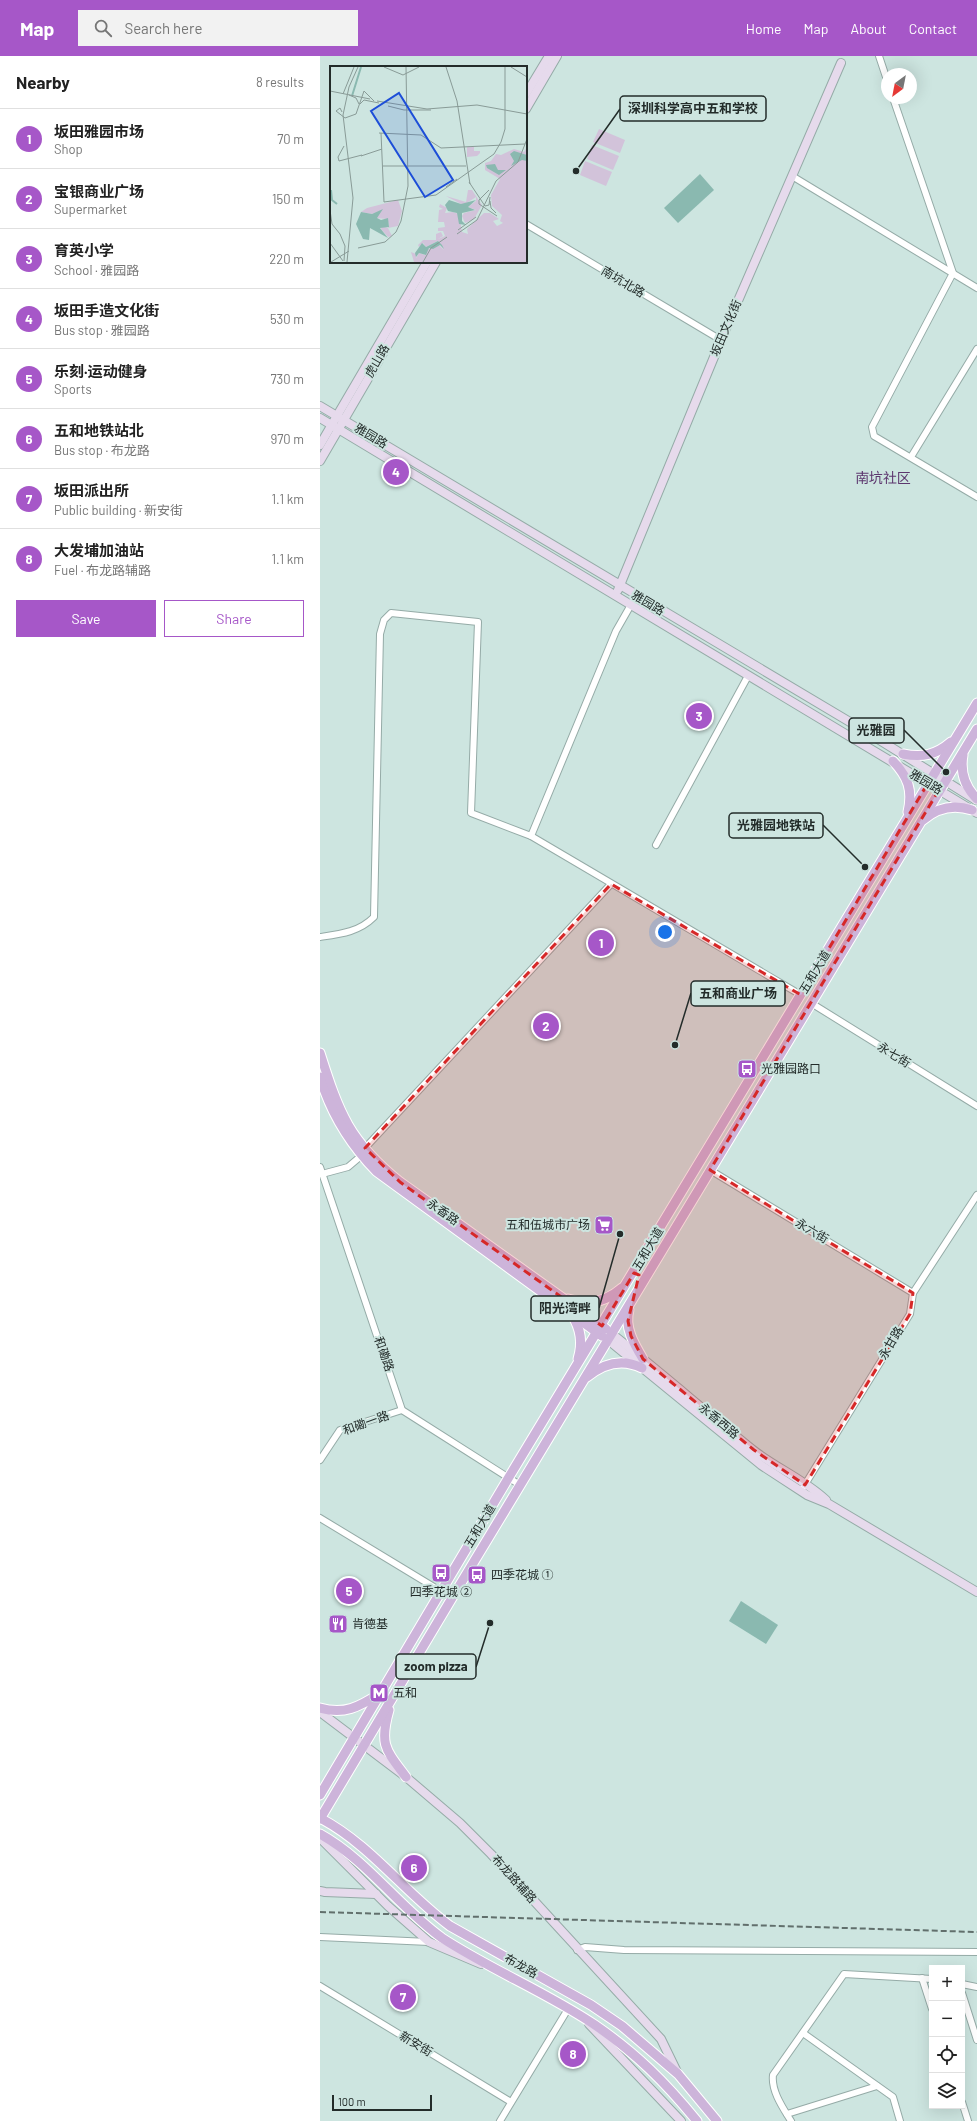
<!DOCTYPE html>
<html lang="en">
<head>
<meta charset="utf-8">
<style>
  :root { --surface:#fff; --page:#f2f2f2; --text:#222; --muted:#767676; --line:#e0e0e0; --accent:#a657c8 }
  body { margin:0; font-family:Barlow,"Noto Sans SC",sans-serif; background:var(--page); color:var(--text) }
  .controls { position:absolute; right:12px; bottom:12px; display:grid; overflow:hidden; border-radius:0px; box-shadow:0 4px 16px #0002 }
  .controls button { width:36px; height:36px; display:grid; place-items:center; padding:0; border:0; border-bottom:1px solid var(--line); background:var(--surface); color:var(--text); font:20px sans-serif }
  .compass { position:absolute; left:561px; top:12px; width:36px; height:36px; border-radius:50%; background:var(--surface); box-shadow:0 4px 16px #0002; rotate:212deg }
  .scale { position:absolute; left:12px; bottom:10px; width:100px; box-sizing:border-box; padding-left:4px; border:2px solid #232c2a; border-top:0; font-size:11px; line-height:14px; white-space:nowrap; color:#232c2a; -webkit-text-stroke:3px #cde5e0; paint-order:stroke }
  .you { position:absolute; left:345px; top:876px; width:14px; height:14px; margin:-10px; border:3px solid #fff; border-radius:50%; background:#1a73e8; box-shadow:0 0 0 6px #1a73e833 }
  .badge { display:grid; place-items:center; width:26px; height:26px; border-radius:50%; background:var(--accent); color:#fff; font-size:13px; font-weight:700 }
  .pin { position:absolute; translate:-50% -50%; border:2px solid #fff; box-shadow:0 1px 4px #0006 }
  .list { margin:0; padding:0; list-style:none }
  h2 { display:flex; justify-content:space-between; align-items:center; height:52px; margin:0; padding:0 16px; font-size:17px }
  h2 small { font-size:13px; font-weight:400; color:var(--muted) }
  .list li { display:grid; grid-template-columns:26px 1fr auto; gap:12px; align-items:center; box-sizing:border-box; height:60px; padding:0 16px; border-top:1px solid var(--line) }
  .list b { display:block; font-size:15px; white-space:nowrap }
  .list p { margin:0; font-size:13px; white-space:nowrap; color:var(--muted) }
  .list em { font-size:13px; font-style:normal; color:var(--muted) }
  .actions { display:flex; gap:8px; padding:12px 16px }
  .actions a { flex:1; padding:9px 0; border:1px solid var(--accent); border-radius:0px; text-align:center; font-size:14px; color:var(--accent) }
  .actions .main { background:var(--accent); color:#fff }
  .icon { flex:none; width:22px; height:22px; fill:none; stroke:currentColor; stroke-width:2; stroke-linecap:round; stroke-linejoin:round }
  .map { position:relative; flex:none; width:657px; height:2065px; overflow:hidden }
  header { display:flex; align-items:center; gap:24px; box-sizing:border-box; height:56px; padding:0 20px; background:var(--accent); color:#fff }
  header strong { font-size:19px }
  nav { display:flex; gap:22px; margin-inline-start:auto; font-size:14px }
  .search { width:280px; height:36px; background:var(--page); display:flex; align-items:center; gap:10px; box-sizing:border-box; padding:0 14px; border-radius:0px; color:var(--muted); font-size:15px }
  main { display:flex }
  aside { flex:1; background:var(--surface) }
  .map>svg:first-child { display:block }
  .green { fill:#d2c3da }
  .water { fill:#8ab9b0 }
  .lines { fill:none; stroke-linecap:round; stroke-linejoin:round }
  .street-casing { stroke:#95aba7; stroke-width:8 }
  .secondary-casing { stroke:#95aba7; stroke-width:10 }
  .primary-casing { stroke:#fff; stroke-width:11 }
  .street { stroke:#fff; stroke-width:6 }
  .secondary { stroke:#e6daec; stroke-width:8 }
  .primary { stroke:#cdb4da; stroke-width:9 }
  .rail { stroke:#616f6c; stroke-width:2; stroke-dasharray:6 3; stroke-linecap:butt }
  .marked { fill:#d62828; fill-opacity:0.2; stroke:#d62828; stroke-width:3; stroke-dasharray:8 5; stroke-linejoin:round }
  .labels { text-anchor:middle; stroke-width:4; stroke-linejoin:round; paint-order:stroke }
  .street-label { font-size:12px; fill:#232c2a; stroke:#cde5e0 }
  .poi-label { font-size:12px; fill:#232c2a; stroke:#cde5e0; text-anchor:start }
  .quarter-label { font-size:14px; fill:#5c366e; stroke:#cde5e0 }
  .inset-river { fill:none; stroke:#8ab9b0; stroke-width:2 }
  .inset-road { fill:none; stroke:#899b97; stroke-width:1 }
  .view { fill:#1d4ed8; fill-opacity:0.15; stroke:#1d4ed8; stroke-width:2 }
  .inset-edge { fill:none; stroke:#232c2a; stroke-width:2 }
  .leader { fill:none; stroke:#232c2a; stroke-width:1.5 }
  .callout-dot { fill:#232c2a; stroke:#cde5e0; stroke-width:1.5 }
  .callout { fill:#cde5e0; stroke:#232c2a; stroke-width:1.5 }
  .callout-label { font-size:13px; text-anchor:middle; font-weight:bold; fill:#232c2a }
</style>
</head>
<body>
<header>
<strong>Map</strong>
<div class="search"><svg class="icon" aria-label="search" viewBox="0 0 24 24"><circle cx="10" cy="10" r="6"/><path d="M15 15l6 6"/></svg>Search here</div>
<nav><a>Home</a><a>Map</a><a>About</a><a>Contact</a></nav>
</header>
<main>
<aside>
<h2>Nearby<small>8 results</small></h2>
<ul class="list">
<li><span class="badge">1</span><div><b>坂田雅园市场</b><p>Shop</p></div><em>70 m</em></li>
<li><span class="badge">2</span><div><b>宝银商业广场</b><p>Supermarket</p></div><em>150 m</em></li>
<li><span class="badge">3</span><div><b>育英小学</b><p>School · 雅园路</p></div><em>220 m</em></li>
<li><span class="badge">4</span><div><b>坂田手造文化街</b><p>Bus stop · 雅园路</p></div><em>530 m</em></li>
<li><span class="badge">5</span><div><b>乐刻·运动健身</b><p>Sports</p></div><em>730 m</em></li>
<li><span class="badge">6</span><div><b>五和地铁站北</b><p>Bus stop · 布龙路</p></div><em>970 m</em></li>
<li><span class="badge">7</span><div><b>坂田派出所</b><p>Public building · 新安街</p></div><em>1.1 km</em></li>
<li><span class="badge">8</span><div><b>大发埔加油站</b><p>Fuel · 布龙路辅路</p></div><em>1.1 km</em></li>
</ul>
<div class="actions"><a class="main">Save</a><a>Share</a></div>
</aside>
<div class="map">
<svg width="657" height="2065" viewBox="0 0 657 2065">
  <rect width="100%" height="100%" fill="#cde5e0"/>
  <g class="green">
    <polygon points="279,73 305,84 300,97 273,86"/>
    <polygon points="272,89 299,100 293,114 267,103"/>
    <polygon points="265,105 292,116 286,130 260,119"/>
  </g>
  <g class="water">
    <polygon points="380,118 394,134 358,167 344,152"/>
    <polygon points="421,1545 458,1569 446,1588 409,1565"/>
  </g>
  <g class="lines">
    <defs>
      <g id="street">
        <polyline points="559,0 567,24"/>
        <polyline points="573,42 633,217 552,371 554,380 657,441"/>
        <polyline points="472,120 657,232"/>
        <polyline points="206,168 401,284"/>
        <polyline points="591,401 657,293"/>
        <polyline points="211,780 296,575 316,540"/>
        <polyline points="336,789 428,620"/>
        <path d="M0,881C21,878 39,876 54,861L60,578L64,564L71,557L158,566L151,757L211,780L481,939"/>
        <polyline points="491,947 657,1050"/>
        <polyline points="45,1092 291,828"/>
        <polyline points="0,1111 82,1354 200,1429"/>
        <polyline points="390,1114 593,1237"/>
        <polyline points="2,1118 28,1111 41,1100"/>
        <polyline points="0,1404 20,1374 82,1354"/>
        <polyline points="481,1435 590,1258 593,1237 657,1139"/>
        <polyline points="0,1462 132,1542"/>
        <polyline points="0,1881 109,1886"/>
        <polyline points="257,1894 265,1891 304,1894 657,1896"/>
        <polyline points="602,1922 612,1953"/>
        <polyline points="642,1928 657,1931"/>
        <polyline points="0,1930 191,2046"/>
        <polyline points="642,1937 657,1984"/>
        <polyline points="483,1977 573,2041 580,2065"/>
        <polyline points="642,2046 648,2065"/>
        <polyline points="467,2058 557,2030"/>
        <polyline points="180,2065 248,1953"/>
        <path d="M471,2065C463,2052 451,2035 453,2019L524,1918L612,1923"/>
      </g>
      <g id="secondary">
        <polyline points="206,38 229,0"/>
        <polyline points="206,53 237,0"/>
        <polyline points="0,350 545,675 656,744"/>
        <polyline points="0,362 657,757"/>
        <polyline points="0,389 107,206"/>
        <polyline points="0,405 116,206"/>
        <polyline points="298,534 401,284 521,7"/>
        <path d="M292,1278C340,1316 386,1356 433,1394C456,1412 485,1424 506,1444"/>
        <polyline points="288,1284 441,1409 487,1439 509,1448 657,1536"/>
        <polyline points="0,1656 86,1721 140,1767 171,1798 341,1983 358,2018"/>
        <polyline points="0,1782 68,1850 109,1886 161,1908"/>
        <polyline points="0,1835 5,1836 56,1838"/>
        <polyline points="269,1968 361,2065"/>
      </g>
      <g id="primary">
        <path d="M583,698C602,702 616,699 631,686"/>
        <path d="M643,699C640,716 645,731 657,743"/>
        <path d="M573,705C588,721 593,734 588,756"/>
        <path d="M603,764C618,751 634,748 652,754"/>
        <path d="M0,997C19,1057 29,1085 80,1126L286,1273"/>
        <path d="M0,1021C11,1058 29,1087 56,1115L282,1280"/>
        <path d="M248,1243C269,1250 286,1246 302,1232"/>
        <path d="M309,1254C304,1271 314,1288 323,1303"/>
        <path d="M252,1259C261,1273 263,1287 258,1303"/>
        <path d="M267,1321C284,1307 302,1302 322,1312"/>
        <path d="M0,1652C24,1659 39,1651 59,1638"/>
        <path d="M69,1654C59,1689 66,1694 86,1721"/>
        <polyline points="0,1739 189,1421 657,647"/>
        <path d="M0,1762C51,1789 84,1836 130,1870L271,1949L302,1970L358,2018L397,2065"/>
        <polyline points="0,1763 132,1542 657,673"/>
        <path d="M0,1778C47,1804 79,1851 122,1882C171,1914 226,1936 275,1969C317,1998 345,2026 377,2065"/>
      </g>
    </defs>
    <use href="#street" class="street-casing"/>
    <use href="#secondary" class="secondary-casing"/>
    <use href="#primary" class="primary-casing"/>
    <use href="#street" class="street"/>
    <use href="#secondary" class="secondary"/>
    <use href="#primary" class="primary"/>
    <polyline class="rail" points="0,1856 657,1876"/>
  </g>
  <path class="marked" d="M608,727L619,734L390,1114L593,1237L590,1258L485,1429L434,1394L323,1303L311,1280L308,1265L319,1219L314,1217L282,1270L80,1126L45,1092L291,828L481,939Z"/>
  <defs>
    <symbol id="bus-square" viewBox="-11 -11 22 22"><rect x="-9" y="-9" width="18" height="18" rx="4" fill="#a657c8" stroke="#cde5e0"/><path d="M-5-6H5V4H4V6H2V4H-2V6H-4V4H-5ZM-3.5-4V0h7V-4ZM-3.5 1.2v1.5H-2V1.2ZM2 1.2v1.5H3.5V1.2Z" fill="#fff"/></symbol>
    <symbol id="supermarket-square" viewBox="-11 -11 22 22"><rect x="-9" y="-9" width="18" height="18" rx="4" fill="#a657c8" stroke="#cde5e0"/><path d="M-6-5.5h2.5l.6 2H6L4.5 2H-2.5L-4.4-4H-6ZM-1.5 3.2a1.3 1.3 0 1 0 .1 0ZM3 3.2a1.3 1.3 0 1 0 .1 0Z" fill="#fff"/></symbol>
    <symbol id="restaurant-square" viewBox="-11 -11 22 22"><rect x="-9" y="-9" width="18" height="18" rx="4" fill="#a657c8" stroke="#cde5e0"/><path d="M-5-6h1v4h1v-4h1v4h1v-4h1v5L-1.5 .5V6h-2V.5L-5-1ZM5-6V6H3V1.5H1.5Q1.5-4 5-6Z" fill="#fff"/></symbol>
    <symbol id="metro-square" viewBox="-11 -11 22 22"><rect x="-9" y="-9" width="18" height="18" rx="4" fill="#a657c8" stroke="#cde5e0"/><path d="M-5.5 5V-5H-3L0 0L3-5H5.5V5H3V-.5L0 4L-3-.5V5Z" fill="#fff"/></symbol>
  </defs>
  <g fill-rule="evenodd">
    <use href="#bus-square" x="416" y="1002" width="22" height="22"/>
    <use href="#supermarket-square" x="273" y="1158" width="22" height="22"/>
    <use href="#bus-square" x="110" y="1506" width="22" height="22"/>
    <use href="#bus-square" x="146" y="1508" width="22" height="22"/>
    <use href="#restaurant-square" x="7" y="1557" width="22" height="22"/>
    <use href="#metro-square" x="48" y="1626" width="22" height="22"/>
  </g>
  <g class="labels">
    <g class="street-label">
      <text transform="translate(303 226) rotate(31)" y="4">南坑北路</text>
      <text transform="translate(406 272) rotate(-67)" y="4">坂田文化街</text>
      <text transform="translate(57 305) rotate(-60)" y="4">虎山路</text>
      <text transform="translate(51 380) rotate(31)" y="4">雅园路</text>
      <text transform="translate(328 547) rotate(31)" y="4">雅园路</text>
      <text transform="translate(606 726) rotate(31)" y="4">雅园路</text>
      <text transform="translate(495 916) rotate(-59)" y="4">五和大道</text>
      <text transform="translate(574 999) rotate(32)" y="4">永七街</text>
      <text transform="translate(123 1156) rotate(35)" y="4">永香路</text>
      <text transform="translate(492 1175) rotate(31)" y="4">永六街</text>
      <text transform="translate(328 1193) rotate(-59)" y="4">五和大道</text>
      <text transform="translate(571 1287) rotate(-59)" y="4">永甘路</text>
      <text transform="translate(64 1298) rotate(71)" y="4">和磡路</text>
      <text transform="translate(399 1365) rotate(40)" y="4">永香西路</text>
      <text transform="translate(46 1367) rotate(-20)" y="4">和磡一路</text>
      <text transform="translate(160 1470) rotate(-59)" y="4">五和大道</text>
      <text transform="translate(194 1823) rotate(48)" y="4">布龙路辅路</text>
      <text transform="translate(201 1910) rotate(29)" y="4">布龙路</text>
      <text transform="translate(96 1988) rotate(31)" y="4">新安街</text>
    </g>
    <g class="poi-label">
      <text x="441" y="1017">光雅园路口</text>
      <text x="270" y="1173" text-anchor="end">五和伍城市广场</text>
      <text x="171" y="1523">四季花城 ①</text>
      <text x="121" y="1540" text-anchor="middle">四季花城 ②</text>
      <text x="32" y="1572">肯德基</text>
      <text x="73" y="1641">五和</text>
    </g>
    <g class="quarter-label">
      <text x="563" y="427">南坑社区</text>
    </g>
  </g>
  <g transform="translate(10 10)">
    <rect width="197" height="197" fill="#cde5e0"/>
    <path d="M137,81H144V85H150V87L147,90L137,91ZM197,81V196H84L81,186L86,188V192L89,187L95,189L98,183L109,179L114,184L108,175L96,181L93,177L89,181L88,179L93,174H106V168L111,166L113,170L108,173L115,170L113,165H108V162L115,161L114,156H108L109,144L113,143L109,141L110,138L117,142L115,147L123,146L129,148L132,166L138,168L137,163L154,147H160L169,153L163,155L167,160L173,157L170,155L172,149L162,140L161,129L170,113L155,104V97L161,95L166,88L171,89L184,83L194,86ZM138,124H142L152,139L144,153L135,157L132,150L134,147L146,144L138,141L146,135V131L135,138H131L116,130L136,136ZM68,134L72,145L68,160L58,162L62,170L58,171L51,163L52,160L58,162L59,159L57,153L46,152L51,145L42,148L31,146L37,142Z" fill="#d2c3da"/>
    <path d="M184,85L197,89V95L192,94L181,100L184,95L180,88ZM165,98L168,104H176L169,109L157,102L156,99ZM119,134L131,138L146,134L138,141L145,144L132,147V155L136,159L129,158L127,147L118,145L115,139ZM53,143L47,152L51,154L58,152L59,161L50,162L58,172L40,162L39,174L33,173L26,158L31,146L42,148ZM108,175L112,179L114,183L110,179L103,183L99,182L96,189L89,187L86,191L85,187L92,177L96,181Z" fill="#8ab9b0"/>
    <path class="inset-river" d="M22,30L31,1M1,124L2,134L7,138"/>
    <path class="inset-road" d="M54,1L73,9L89,1M116,1L127,35L140,118M181,1L197,11M0,25L40,33M13,28L24,1M19,29L26,32L29,38M47,35L97,43L147,39L197,48M30,38L34,34L49,37M58,40L74,44H101M12,46L10,42L6,45L15,52L26,48L34,25L44,35M49,67L91,69L111,82L195,78M51,67L54,136M14,80L8,91L9,95L32,89M31,90L52,83M53,100H136M139,116L155,140L159,139L160,131M116,121L127,113M159,124L149,134V138L167,150M160,135L161,142L166,147M54,136L106,129L164,88L171,76L175,63V1M0,144L2,158L10,168L15,180L14,195M128,164L146,151M127,168L147,154L166,115L188,96L197,73M0,177L13,195M28,182L55,176L66,166L71,155L78,120L76,1M1,196L19,185M17,196L23,132L13,49L19,21L28,1M93,196L101,182L117,171"/>
    <path class="view" d="M69,27L123,114L95,131L41,45Z"/>
    <rect width="197" height="197" class="inset-edge"/>
  </g>
  <path class="leader" d="M256 115L300 53M626 716L584 674M545 811L503 769M355 989L371 937M300 1178L279 1252M170 1567L156 1611"/>
  <g class="callout-dot">
    <circle cx="256" cy="115" r="4"/>
    <circle cx="626" cy="716" r="4"/>
    <circle cx="545" cy="811" r="4"/>
    <circle cx="355" cy="989" r="4"/>
    <circle cx="300" cy="1178" r="4"/>
    <circle cx="170" cy="1567" r="4"/>
  </g>
  <g class="callout">
    <rect x="300" y="40" width="146" height="25" rx="4"/>
    <rect x="529" y="662" width="55" height="25" rx="4"/>
    <rect x="409" y="757" width="94" height="25" rx="4"/>
    <rect x="371" y="925" width="94" height="25" rx="4"/>
    <rect x="211" y="1240" width="68" height="25" rx="4"/>
    <rect x="76" y="1598" width="80" height="25" rx="4"/>
  </g>
  <g class="callout-label">
    <text x="373" y="57">深圳科学高中五和学校</text>
    <text x="556" y="679">光雅园</text>
    <text x="456" y="774">光雅园地铁站</text>
    <text x="418" y="942">五和商业广场</text>
    <text x="245" y="1257">阳光湾畔</text>
    <text x="116" y="1615">zoom pizza</text>
  </g>
</svg>
<div class="controls">
<button>+</button>
<button>−</button>
<button><svg class="icon" aria-label="locate" viewBox="0 0 24 24"><circle cx="12" cy="12" r="6"/><path d="M12 2v4M12 18v4M2 12h4M18 12h4"/></svg></button>
<button><svg class="icon" aria-label="layers" viewBox="0 0 24 24"><path d="M12 4l9 5-9 5-9-5zM3 14l9 5 9-5"/></svg></button>
</div>
<svg class="compass" viewBox="-18 -18 36 36"><path d="M0-13l5 13h-10z" fill="#e53935"/><path d="M0 13l5-13h-10z" fill="#767676"/></svg>
<div class="scale">100 m</div>
<div class="you"></div>
<div class="pin badge" style="left:281px;top:887px">1</div>
<div class="pin badge" style="left:226px;top:970px">2</div>
<div class="pin badge" style="left:379px;top:660px">3</div>
<div class="pin badge" style="left:76px;top:416px">4</div>
<div class="pin badge" style="left:29px;top:1535px">5</div>
<div class="pin badge" style="left:94px;top:1812px">6</div>
<div class="pin badge" style="left:83px;top:1941px">7</div>
<div class="pin badge" style="left:253px;top:1998px">8</div>
</div>
</main>
</body>
</html>
